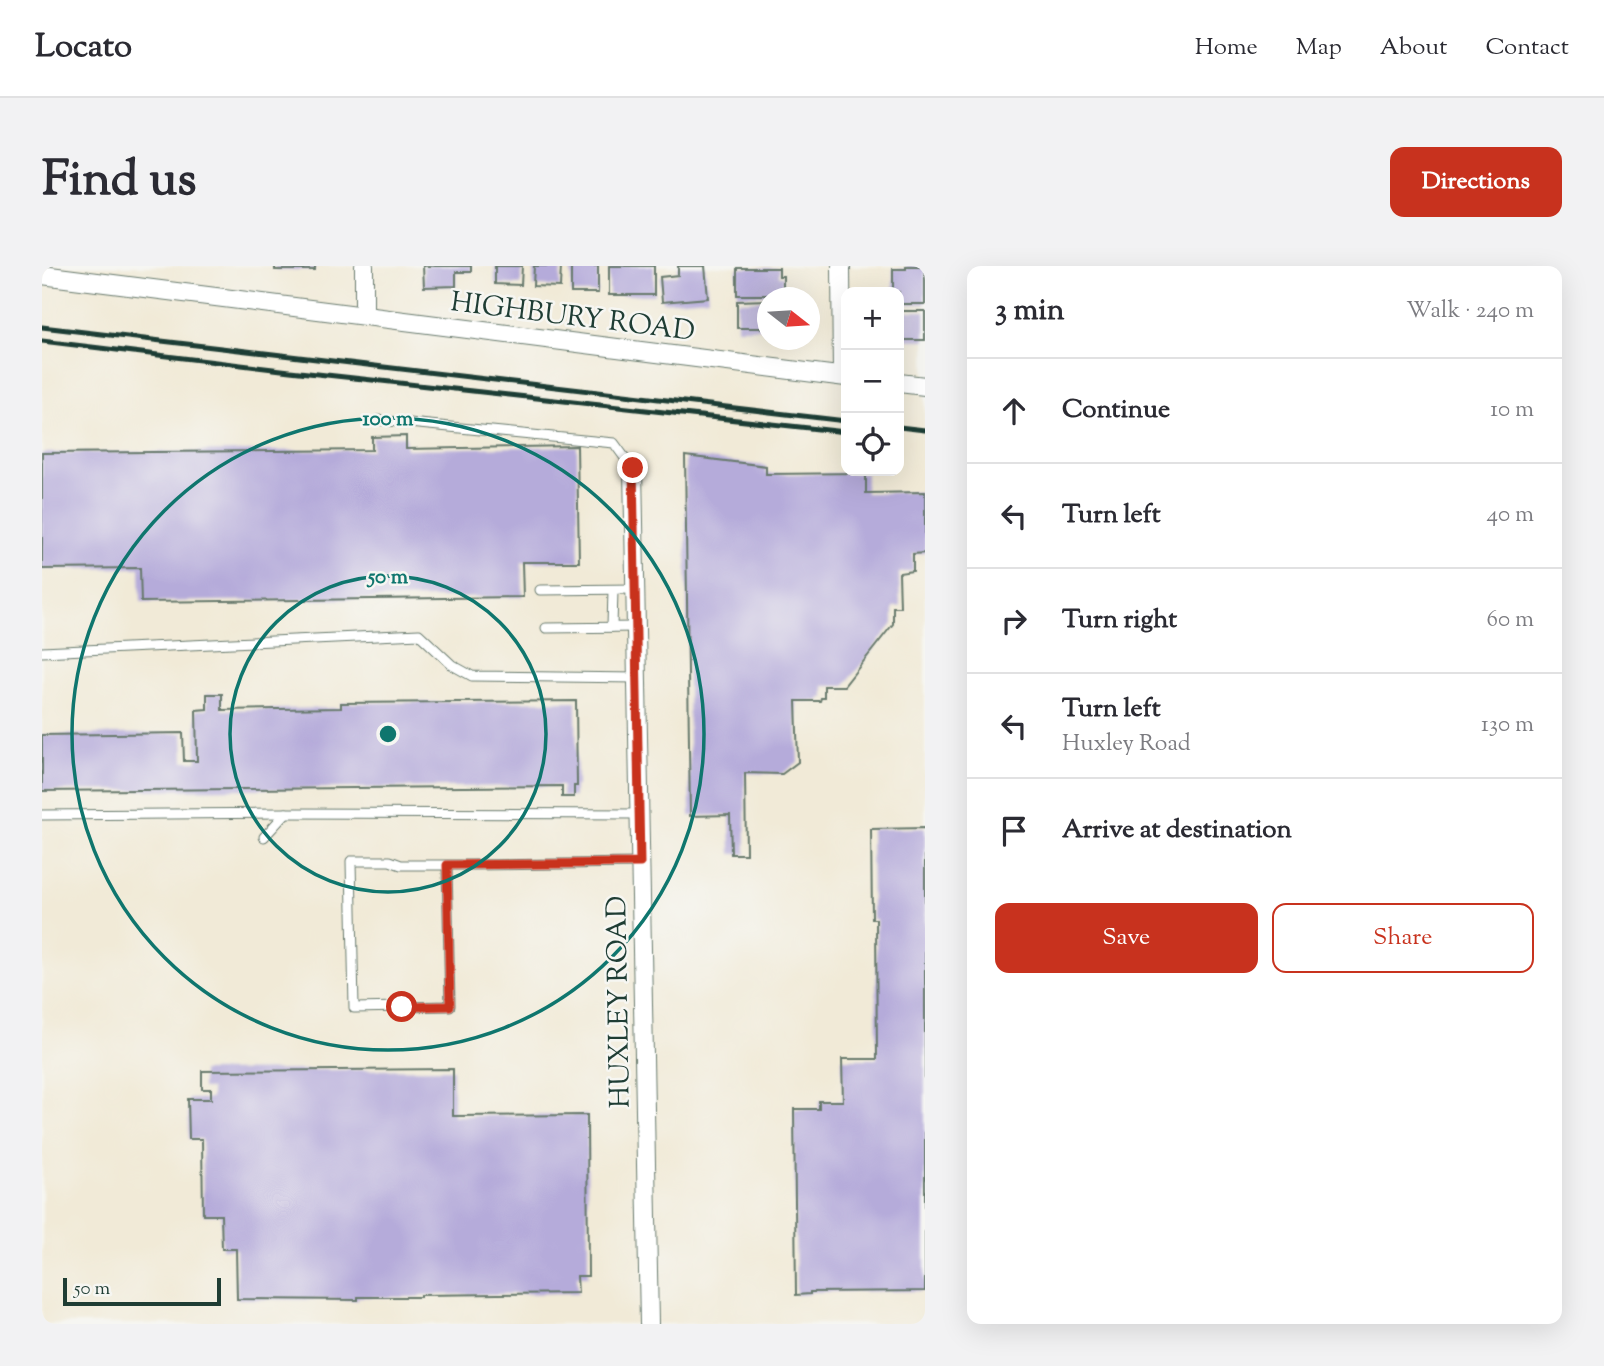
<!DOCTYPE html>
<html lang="en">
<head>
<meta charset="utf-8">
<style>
  :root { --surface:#fff; --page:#f2f2f3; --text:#2b2b33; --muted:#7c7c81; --line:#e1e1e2; --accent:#c8321e }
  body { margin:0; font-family:"Sorts Mill Goudy",serif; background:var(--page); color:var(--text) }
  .controls { position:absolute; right:21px; top:21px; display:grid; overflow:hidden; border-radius:14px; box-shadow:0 7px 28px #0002 }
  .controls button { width:63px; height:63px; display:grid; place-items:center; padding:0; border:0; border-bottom:2px solid var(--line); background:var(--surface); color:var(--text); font:35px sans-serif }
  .compass { position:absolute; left:715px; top:21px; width:63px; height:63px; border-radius:50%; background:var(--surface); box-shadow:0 7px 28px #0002; rotate:107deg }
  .scale { position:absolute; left:21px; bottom:18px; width:158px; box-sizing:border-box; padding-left:7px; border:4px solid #1f3d34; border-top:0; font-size:19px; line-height:24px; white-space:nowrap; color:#1f3d34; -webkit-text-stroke:5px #f6f6f2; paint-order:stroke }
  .stop { position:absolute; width:21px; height:21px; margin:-16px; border:5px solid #c8321e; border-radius:50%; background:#fff }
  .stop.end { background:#c8321e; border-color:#fff; box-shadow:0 2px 7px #0008 }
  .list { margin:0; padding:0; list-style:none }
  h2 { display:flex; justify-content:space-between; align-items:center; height:91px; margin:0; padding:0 28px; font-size:30px }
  h2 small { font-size:23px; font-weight:400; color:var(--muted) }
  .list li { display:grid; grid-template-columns:46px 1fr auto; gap:21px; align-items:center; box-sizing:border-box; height:105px; padding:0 28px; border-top:2px solid var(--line) }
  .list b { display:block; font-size:26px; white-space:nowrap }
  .list p { margin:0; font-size:23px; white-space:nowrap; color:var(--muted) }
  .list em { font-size:23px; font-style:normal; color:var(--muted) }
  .actions { display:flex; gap:14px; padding:21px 28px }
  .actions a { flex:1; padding:16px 0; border:2px solid var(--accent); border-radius:14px; text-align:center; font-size:24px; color:var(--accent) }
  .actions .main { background:var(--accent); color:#fff }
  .icon { flex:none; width:38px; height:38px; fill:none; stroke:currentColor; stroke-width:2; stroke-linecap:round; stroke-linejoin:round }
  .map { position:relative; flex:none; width:883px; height:1058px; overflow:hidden; border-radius:14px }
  header { display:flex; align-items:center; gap:42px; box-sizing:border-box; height:98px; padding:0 35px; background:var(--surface); border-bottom:2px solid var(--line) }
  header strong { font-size:33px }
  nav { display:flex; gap:38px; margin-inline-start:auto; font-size:24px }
  .intro { display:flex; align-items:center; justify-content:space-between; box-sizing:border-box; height:168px; padding:0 42px }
  h1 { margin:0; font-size:49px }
  .button { padding:18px 32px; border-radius:14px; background:var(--accent); color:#fff; font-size:24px; font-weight:700 }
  main { display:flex; gap:42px; padding:0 42px }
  aside { flex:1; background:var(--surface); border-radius:14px; box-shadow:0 7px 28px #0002 }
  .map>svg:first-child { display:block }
  .building { fill:#b5abda }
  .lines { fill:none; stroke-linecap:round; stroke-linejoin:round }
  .lane-casing { stroke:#687a6d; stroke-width:11 }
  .street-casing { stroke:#687a6d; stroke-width:20 }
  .lane { stroke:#fff; stroke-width:9 }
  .street { stroke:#fff; stroke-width:18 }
  .rail { stroke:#1f3d34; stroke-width:5 }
  .route { stroke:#c8321e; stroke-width:9 }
  .ring { fill:none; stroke:#0f766e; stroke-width:3.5 }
  .labels { text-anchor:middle; stroke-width:5; stroke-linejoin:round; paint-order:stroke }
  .street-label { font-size:28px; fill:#1f3d34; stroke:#f6f6f2 }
  .centre { fill:#0f766e; stroke:#f6f6f2; stroke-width:3.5 }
  .ring-label { font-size:21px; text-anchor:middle; font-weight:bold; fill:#0f766e; stroke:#f6f6f2; stroke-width:5; stroke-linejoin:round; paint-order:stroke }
</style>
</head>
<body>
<header>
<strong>Locato</strong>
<nav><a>Home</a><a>Map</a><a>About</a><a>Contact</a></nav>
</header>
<div class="intro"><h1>Find us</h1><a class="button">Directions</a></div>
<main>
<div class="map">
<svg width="883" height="1058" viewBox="0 0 883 1058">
  <rect width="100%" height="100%" fill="#f6f6f2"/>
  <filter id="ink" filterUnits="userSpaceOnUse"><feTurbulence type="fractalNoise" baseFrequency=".0143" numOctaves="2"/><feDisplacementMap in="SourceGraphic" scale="14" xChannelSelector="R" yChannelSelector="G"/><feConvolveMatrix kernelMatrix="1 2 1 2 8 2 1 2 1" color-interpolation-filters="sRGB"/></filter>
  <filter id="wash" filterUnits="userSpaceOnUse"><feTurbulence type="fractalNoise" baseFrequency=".00686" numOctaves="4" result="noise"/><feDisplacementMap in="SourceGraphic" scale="28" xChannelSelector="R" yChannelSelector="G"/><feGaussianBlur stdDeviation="1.57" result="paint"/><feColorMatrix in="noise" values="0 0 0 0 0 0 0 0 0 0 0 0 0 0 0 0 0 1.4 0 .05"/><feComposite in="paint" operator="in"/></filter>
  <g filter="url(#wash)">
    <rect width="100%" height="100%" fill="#f1ead7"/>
    <g id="blocks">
      <g class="building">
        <rect x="233" y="0" width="40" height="4"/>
        <polygon points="381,0 429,0 429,6 414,6 414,20 382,21"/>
        <polygon points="453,0 480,0 479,19 453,18"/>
        <polygon points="492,0 519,0 518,21 491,20"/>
        <rect x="529" y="0" width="27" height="27"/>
        <rect x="567" y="0" width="45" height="29"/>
        <polygon points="636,0 663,0 666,32 620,36 618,11 636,9"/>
        <polygon points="864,0 883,0 883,38 857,38 857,26 851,26 851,3 864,3"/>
        <polygon points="695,2 737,2 737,10 741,10 741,29 695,29"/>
        <polygon points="726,34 726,62 695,62 695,35"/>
        <rect x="857" y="45" width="26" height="29"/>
        <polygon points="364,170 364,183 535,180 537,296 480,296 481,331 99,336 98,302 0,303 0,187 330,184 330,171"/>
        <polygon points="643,190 724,200 724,208 824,207 824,227 883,226 883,287 871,288 871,305 857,307 858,341 851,341 851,358 802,420 782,420 782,432 779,432 778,435 754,435 756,496 740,508 703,507 704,588 689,588 688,549 648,550"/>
        <polygon points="165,428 180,428 180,444 299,442 299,437 534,435 535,520 532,520 532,531 520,531 520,520 0,525 0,469 141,467 142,495 155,495 154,444 165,443"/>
        <polygon points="883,562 883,1025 768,1026 768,1028 754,1029 752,843 777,843 777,835 801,835 800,793 835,793 834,653 830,653 829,563"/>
        <polygon points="411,803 411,850 545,849 546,1010 535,1010 536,1027 378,1029 378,1031 316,1031 316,1034 195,1033 194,983 180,983 179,949 161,949 160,873 147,873 146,833 169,833 169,823 160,823 160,805"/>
      </g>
    </g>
  </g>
  <g filter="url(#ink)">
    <use href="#blocks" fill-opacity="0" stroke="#687a6d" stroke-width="2"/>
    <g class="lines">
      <defs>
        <g id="lane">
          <polyline points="336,154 572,177 591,203"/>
          <polyline points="498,324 594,323"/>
          <polyline points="570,361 571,324"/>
          <polyline points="504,362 595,361"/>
          <polyline points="0,386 377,368 410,399 430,410 595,412"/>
          <polyline points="0,549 244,547 598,548"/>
          <polyline points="222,571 244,547"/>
          <polyline points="405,599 408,740 312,742 309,595 348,595 359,599 428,599 599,597"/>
        </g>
        <g id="street">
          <polyline points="322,0 322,49"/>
          <polyline points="799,0 800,110"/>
          <polyline points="0,9 804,111"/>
          <polyline points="857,117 883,120"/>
          <polyline points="591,203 607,1058"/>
        </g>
      </defs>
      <use href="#lane" class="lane-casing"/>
      <use href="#street" class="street-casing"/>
      <use href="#lane" class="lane"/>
      <use href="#street" class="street"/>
      <g class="rail">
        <polyline points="0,61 804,155"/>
        <polyline points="0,75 248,105 804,166"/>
        <polyline points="857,161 883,164"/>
      </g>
    </g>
  </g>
  <g class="lines" filter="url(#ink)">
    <polyline class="route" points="360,741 408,740 405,599 598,597 591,202"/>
  </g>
  <g class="ring">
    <circle cx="346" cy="468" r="158"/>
    <circle cx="346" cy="468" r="316"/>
  </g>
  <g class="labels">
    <g class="street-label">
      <text transform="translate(531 49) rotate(7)" y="10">HIGHBURY ROAD</text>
      <text transform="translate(575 736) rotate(-91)" y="10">HUXLEY ROAD</text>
    </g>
  </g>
  <circle cx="346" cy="468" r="10" class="centre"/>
  <g class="ring-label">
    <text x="346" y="159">100 m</text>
    <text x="346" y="317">50 m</text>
  </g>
</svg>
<div class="controls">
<button>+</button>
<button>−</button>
<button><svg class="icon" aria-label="locate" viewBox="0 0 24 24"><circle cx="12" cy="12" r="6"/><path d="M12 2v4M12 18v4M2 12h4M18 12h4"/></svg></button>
</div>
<svg class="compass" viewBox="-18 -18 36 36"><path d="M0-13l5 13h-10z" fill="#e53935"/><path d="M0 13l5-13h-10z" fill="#7c7c81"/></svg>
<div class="scale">50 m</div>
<div class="stop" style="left:360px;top:741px"></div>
<div class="stop end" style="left:591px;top:202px"></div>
</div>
<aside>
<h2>3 min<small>Walk · 240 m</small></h2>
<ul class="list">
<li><svg class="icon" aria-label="ahead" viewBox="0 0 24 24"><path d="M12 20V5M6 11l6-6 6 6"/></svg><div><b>Continue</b></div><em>10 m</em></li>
<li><svg class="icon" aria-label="left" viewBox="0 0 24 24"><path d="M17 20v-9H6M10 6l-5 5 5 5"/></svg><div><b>Turn left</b></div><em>40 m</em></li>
<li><svg class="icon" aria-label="right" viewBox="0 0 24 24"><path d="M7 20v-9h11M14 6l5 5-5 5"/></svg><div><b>Turn right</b></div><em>60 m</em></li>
<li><svg class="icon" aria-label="left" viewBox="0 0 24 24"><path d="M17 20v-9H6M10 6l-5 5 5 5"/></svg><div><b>Turn left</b><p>Huxley Road</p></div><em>130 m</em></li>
<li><svg class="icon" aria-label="arrive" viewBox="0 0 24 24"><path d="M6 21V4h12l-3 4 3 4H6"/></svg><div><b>Arrive at destination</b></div></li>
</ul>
<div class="actions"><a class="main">Save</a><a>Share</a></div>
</aside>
</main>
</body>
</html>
